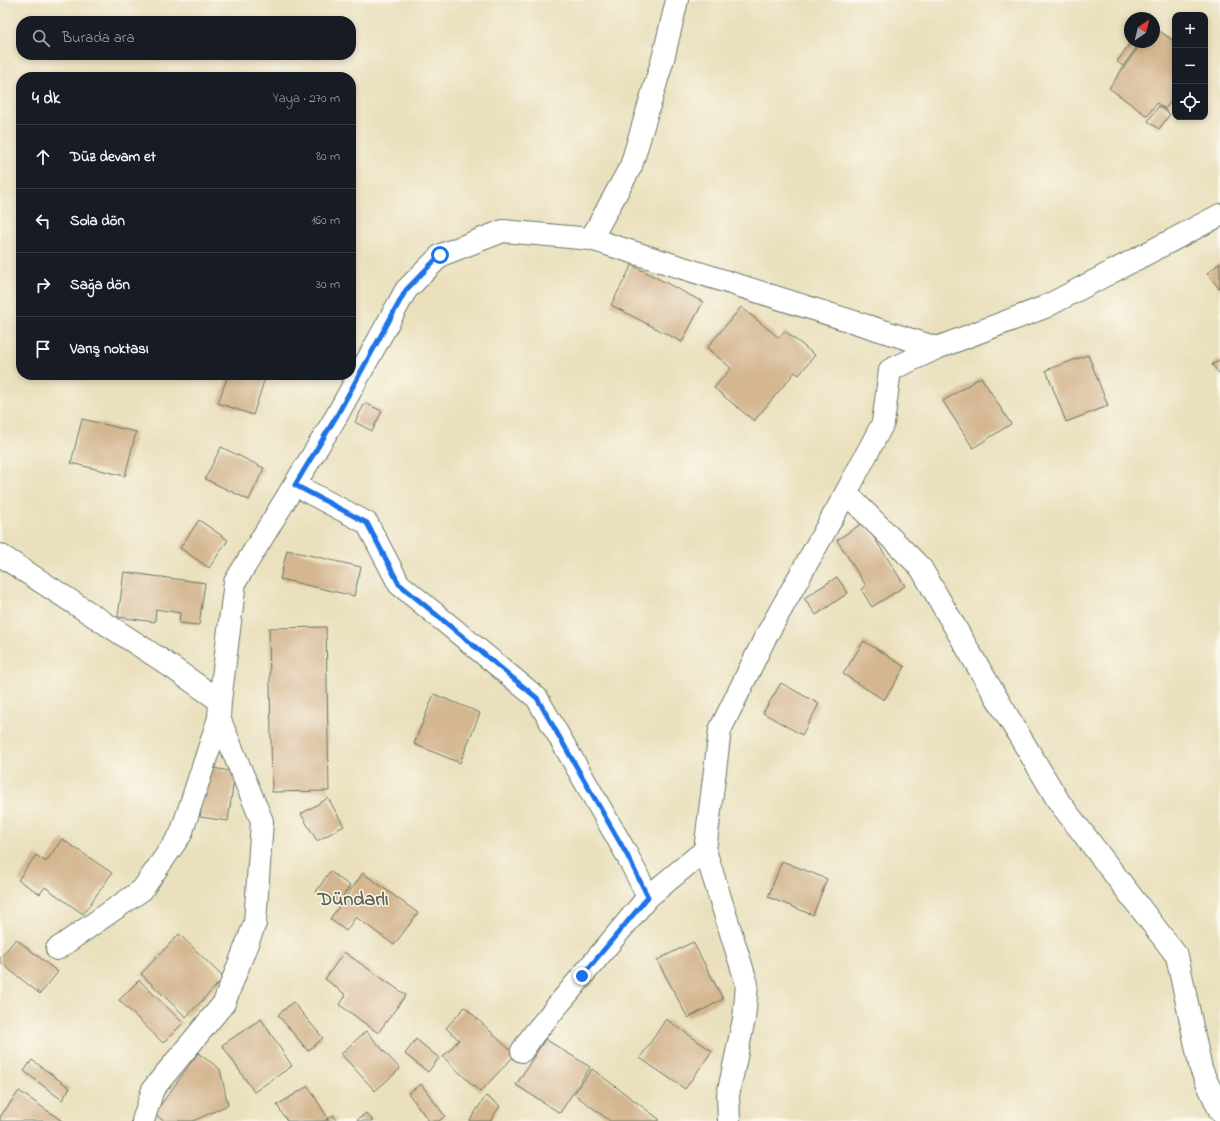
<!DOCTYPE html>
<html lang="tr">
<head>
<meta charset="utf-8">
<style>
  :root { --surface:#171b24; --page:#20242c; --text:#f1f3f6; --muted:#9ea1a6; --line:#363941 }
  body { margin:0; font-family:"Indie Flower",sans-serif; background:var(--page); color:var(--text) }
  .controls { position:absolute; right:12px; top:12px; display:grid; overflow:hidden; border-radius:8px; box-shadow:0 2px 6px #0003 }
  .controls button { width:36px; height:36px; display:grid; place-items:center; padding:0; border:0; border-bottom:1px solid var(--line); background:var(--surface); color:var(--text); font:20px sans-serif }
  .compass { position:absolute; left:1124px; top:12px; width:36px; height:36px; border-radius:50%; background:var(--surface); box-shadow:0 2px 6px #0003; rotate:35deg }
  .stop { position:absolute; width:12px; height:12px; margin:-9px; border:3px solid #1a73e8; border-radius:50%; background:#fff }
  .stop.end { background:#1a73e8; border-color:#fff; box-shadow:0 1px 4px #0008 }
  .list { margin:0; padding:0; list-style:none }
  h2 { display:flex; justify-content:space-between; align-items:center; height:52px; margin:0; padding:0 16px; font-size:17px }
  h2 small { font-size:13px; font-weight:400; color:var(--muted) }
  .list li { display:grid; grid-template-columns:26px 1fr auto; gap:12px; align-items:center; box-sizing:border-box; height:64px; padding:0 16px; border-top:1px solid var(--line) }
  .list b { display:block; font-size:15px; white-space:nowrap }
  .list em { font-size:13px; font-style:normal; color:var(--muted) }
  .icon { flex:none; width:22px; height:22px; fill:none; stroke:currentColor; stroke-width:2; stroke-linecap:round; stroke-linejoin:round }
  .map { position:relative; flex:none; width:1220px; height:1121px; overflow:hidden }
  .search { position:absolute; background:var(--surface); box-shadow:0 2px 6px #0003; left:16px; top:16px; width:340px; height:44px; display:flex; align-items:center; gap:10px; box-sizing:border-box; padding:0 14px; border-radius:16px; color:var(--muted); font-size:15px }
  .panel { position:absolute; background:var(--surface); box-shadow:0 2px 6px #0003; left:16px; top:72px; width:340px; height:308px; border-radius:16px }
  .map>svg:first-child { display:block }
  .building { fill:#d4b690 }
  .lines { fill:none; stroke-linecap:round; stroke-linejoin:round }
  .minor-casing { stroke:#667664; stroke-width:24 }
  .minor { stroke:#fff; stroke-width:22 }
  .route { stroke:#1a73e8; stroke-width:5 }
  .labels { text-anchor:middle; stroke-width:3; stroke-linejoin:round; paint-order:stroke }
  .district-label { font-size:20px; font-weight:bold; fill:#5e6754; stroke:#fbf7ec }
</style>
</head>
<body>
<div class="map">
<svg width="1220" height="1121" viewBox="0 0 1220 1121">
  <rect width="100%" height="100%" fill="#fbf7ec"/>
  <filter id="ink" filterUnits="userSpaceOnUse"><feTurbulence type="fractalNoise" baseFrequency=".025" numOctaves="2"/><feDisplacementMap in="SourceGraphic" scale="8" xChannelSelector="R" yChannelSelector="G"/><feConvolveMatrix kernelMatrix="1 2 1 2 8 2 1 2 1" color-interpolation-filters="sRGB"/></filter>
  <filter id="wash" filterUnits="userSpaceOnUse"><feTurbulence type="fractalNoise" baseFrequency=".012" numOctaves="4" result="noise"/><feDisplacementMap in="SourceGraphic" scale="16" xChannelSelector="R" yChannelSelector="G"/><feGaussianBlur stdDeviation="0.9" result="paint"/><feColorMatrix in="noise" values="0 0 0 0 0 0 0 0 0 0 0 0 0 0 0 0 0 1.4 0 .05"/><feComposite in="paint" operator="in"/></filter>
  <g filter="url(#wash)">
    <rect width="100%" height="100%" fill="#eae0bd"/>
    <g id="blocks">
      <g class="building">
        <polygon points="1154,27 1175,42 1175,96 1165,109 1157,103 1147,116 1109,88 1142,42 1154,42"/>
        <polygon points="1131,42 1140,42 1123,66 1117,62"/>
        <polygon points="1159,106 1170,114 1159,129 1148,121"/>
        <polygon points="1220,262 1220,289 1207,274"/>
        <polygon points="632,265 703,302 682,342 611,305"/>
        <polygon points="741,307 779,338 785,331 815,355 799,375 795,372 754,421 714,388 731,368 707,348"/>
        <polygon points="1088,355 1108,406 1066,422 1046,370"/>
        <polygon points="1220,359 1220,374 1212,365"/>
        <polygon points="228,375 266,375 253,415 218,403"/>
        <polygon points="981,377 1011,424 973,448 943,401"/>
        <polygon points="365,403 382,411 372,431 355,422"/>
        <polygon points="82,419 136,432 125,476 71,463"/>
        <polygon points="221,447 264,468 249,500 205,479"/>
        <polygon points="199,520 228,540 209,568 180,548"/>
        <polygon points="864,522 905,586 872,607 861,589 866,586 837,540"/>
        <polygon points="287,550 361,567 354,596 280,579"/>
        <polygon points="124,572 205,583 199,625 179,623 180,613 156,609 155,622 118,617"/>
        <polygon points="837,577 848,593 816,615 804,598"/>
        <polygon points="326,627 329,791 272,792 269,628"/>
        <polygon points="864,641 905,667 884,700 843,674"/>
        <polygon points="781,683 819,704 802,735 763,713"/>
        <polygon points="434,694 480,713 460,763 414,744"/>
        <polygon points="208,767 235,772 228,821 200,817"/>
        <polygon points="328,798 344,826 317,841 301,814"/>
        <polygon points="62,839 112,873 83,914 45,887 40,894 18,880 36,855 46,862"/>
        <polygon points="782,861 827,879 813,915 768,897"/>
        <polygon points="330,871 350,886 337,905 316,892"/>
        <polygon points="363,873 418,913 394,945 356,917 346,931 330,919"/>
        <polygon points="179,934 224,978 186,1017 141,974"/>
        <polygon points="16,939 58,972 40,994 0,962 0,958"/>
        <polygon points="693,942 723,999 688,1018 657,960"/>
        <polygon points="344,952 406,995 378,1033 340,1005 346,995 325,979"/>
        <polygon points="139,980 183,1023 163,1043 119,1000"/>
        <polygon points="293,1002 323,1038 308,1051 278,1015"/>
        <polygon points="465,1007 515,1055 480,1092 443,1057 459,1040 446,1028"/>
        <polygon points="261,1019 292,1066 254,1092 222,1045"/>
        <polygon points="666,1019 712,1051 685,1089 640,1058"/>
        <polygon points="366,1031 400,1069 375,1091 341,1054"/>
        <polygon points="416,1039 439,1058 428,1072 405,1054"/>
        <polygon points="545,1039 590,1067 560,1113 516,1085"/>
        <polygon points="198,1053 220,1069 228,1105 193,1121 164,1121 154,1114"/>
        <polygon points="32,1060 70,1088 62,1100 24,1071"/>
        <polygon points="592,1069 659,1119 658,1121 610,1121 574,1094"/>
        <polygon points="421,1084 445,1116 439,1121 429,1121 408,1093"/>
        <polygon points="308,1086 328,1118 324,1121 287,1121 277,1105"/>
        <polygon points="19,1091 62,1121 0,1121 0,1117"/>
        <polygon points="486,1096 500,1106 490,1121 469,1121"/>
        <polygon points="366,1113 373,1121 356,1121"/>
        <polygon points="333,1115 337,1121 326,1121 328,1119"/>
      </g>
    </g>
  </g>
  <g filter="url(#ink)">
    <use href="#blocks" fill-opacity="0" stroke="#667664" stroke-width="1"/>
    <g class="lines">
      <defs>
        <g id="minor">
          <polyline points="591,239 631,166 663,59 677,0"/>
          <polyline points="295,485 367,523 399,584 537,698 626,853 648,897"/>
          <polyline points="846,493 921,568 974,660 1059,802 1177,956 1201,1069 1220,1111"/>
          <polyline points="0,555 160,659 220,701"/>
          <polyline points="57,949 142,890 181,834 219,718"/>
          <polyline points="522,1051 533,1035 648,897 705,850"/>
          <polyline points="143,1121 153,1089 224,1003 255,923 262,821 219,718 220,701 235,582 336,417 406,290 441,255 503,231 591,239 937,348 1045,307 1220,215"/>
          <polyline points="729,1121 728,1095 744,1019 747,984 705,850 720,730 765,638 846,493 883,423 890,370 937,348"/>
        </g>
      </defs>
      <use href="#minor" class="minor-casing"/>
      <use href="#minor" class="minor"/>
    </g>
  </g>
  <g class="lines" filter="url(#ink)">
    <polyline class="route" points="440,255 406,290 336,417 295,485 367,523 399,584 537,698 626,853 648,897 582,976"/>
  </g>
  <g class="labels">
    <g class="district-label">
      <text x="353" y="905">Dündarlı</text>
    </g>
  </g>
</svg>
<div class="controls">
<button>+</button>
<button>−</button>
<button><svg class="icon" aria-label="locate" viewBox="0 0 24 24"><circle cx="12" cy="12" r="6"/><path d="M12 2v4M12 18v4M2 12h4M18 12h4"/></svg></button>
</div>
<svg class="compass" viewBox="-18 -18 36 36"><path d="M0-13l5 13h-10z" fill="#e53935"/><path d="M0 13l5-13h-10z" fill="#9ea1a6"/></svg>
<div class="stop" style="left:440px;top:255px"></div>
<div class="stop end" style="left:582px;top:976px"></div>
<div class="search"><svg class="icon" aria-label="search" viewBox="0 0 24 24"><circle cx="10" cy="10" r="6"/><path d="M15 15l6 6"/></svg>Burada ara</div>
<section class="panel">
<h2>4 dk<small>Yaya · 270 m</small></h2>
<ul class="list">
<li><svg class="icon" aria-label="ahead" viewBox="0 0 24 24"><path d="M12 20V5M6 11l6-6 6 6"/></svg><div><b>Düz devam et</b></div><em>80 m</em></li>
<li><svg class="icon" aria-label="left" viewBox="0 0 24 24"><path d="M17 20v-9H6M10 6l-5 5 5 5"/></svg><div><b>Sola dön</b></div><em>160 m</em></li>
<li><svg class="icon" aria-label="right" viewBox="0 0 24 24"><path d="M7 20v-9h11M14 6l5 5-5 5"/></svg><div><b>Sağa dön</b></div><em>30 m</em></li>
<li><svg class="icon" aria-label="arrive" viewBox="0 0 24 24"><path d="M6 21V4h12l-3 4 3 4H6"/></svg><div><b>Varış noktası</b></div></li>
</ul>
</section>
</div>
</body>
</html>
